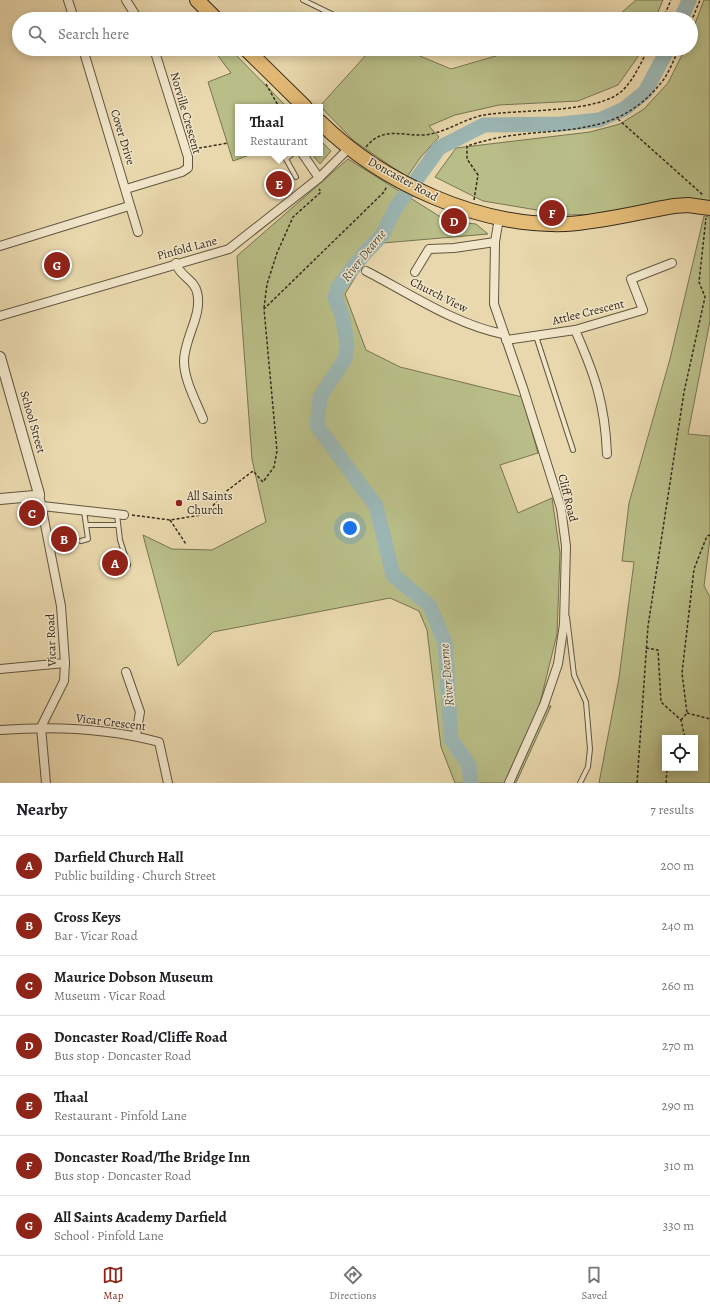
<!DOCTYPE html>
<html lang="en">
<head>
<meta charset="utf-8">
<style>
  :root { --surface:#fff; --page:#f2f2f2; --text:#202124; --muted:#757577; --line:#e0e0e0; --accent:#8f2418 }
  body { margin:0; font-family:Alegreya,serif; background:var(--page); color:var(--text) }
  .controls { position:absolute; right:12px; bottom:12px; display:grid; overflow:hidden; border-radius:0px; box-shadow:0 2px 10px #0003 }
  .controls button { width:36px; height:36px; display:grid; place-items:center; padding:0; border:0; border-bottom:1px solid var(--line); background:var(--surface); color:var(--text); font:20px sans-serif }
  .you { position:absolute; left:350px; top:528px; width:14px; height:14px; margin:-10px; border:3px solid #fff; border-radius:50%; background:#1a73e8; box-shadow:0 0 0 6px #1a73e833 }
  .badge { display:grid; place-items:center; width:26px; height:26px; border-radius:50%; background:var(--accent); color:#fff; font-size:13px; font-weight:700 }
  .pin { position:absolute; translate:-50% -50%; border:2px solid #fff; box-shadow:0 1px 4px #0006 }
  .popup { position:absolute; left:235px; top:104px; width:88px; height:52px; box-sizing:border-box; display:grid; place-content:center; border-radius:0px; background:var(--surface); filter:drop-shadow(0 1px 3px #0005); font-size:13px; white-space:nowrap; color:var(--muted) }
  .popup b { font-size:15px; color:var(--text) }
  .popup::after { content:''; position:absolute; left:50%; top:100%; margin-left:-8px; border:8px solid transparent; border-top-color:var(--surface) }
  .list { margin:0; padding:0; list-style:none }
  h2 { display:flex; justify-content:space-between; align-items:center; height:52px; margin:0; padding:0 16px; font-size:17px }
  h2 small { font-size:13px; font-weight:400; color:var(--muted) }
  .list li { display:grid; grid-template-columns:26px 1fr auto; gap:12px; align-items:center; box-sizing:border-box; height:60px; padding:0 16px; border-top:1px solid var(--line) }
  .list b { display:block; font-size:15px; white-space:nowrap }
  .list p { margin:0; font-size:13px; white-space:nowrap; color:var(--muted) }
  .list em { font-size:13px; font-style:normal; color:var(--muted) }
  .icon { flex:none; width:22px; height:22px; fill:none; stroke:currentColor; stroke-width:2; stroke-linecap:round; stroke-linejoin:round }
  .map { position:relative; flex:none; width:710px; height:783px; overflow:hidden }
  .search { position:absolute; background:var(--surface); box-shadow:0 2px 10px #0003; left:12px; right:12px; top:12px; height:44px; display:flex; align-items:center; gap:10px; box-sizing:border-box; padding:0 14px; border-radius:22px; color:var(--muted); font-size:15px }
  .sheet { height:472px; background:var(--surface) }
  nav { display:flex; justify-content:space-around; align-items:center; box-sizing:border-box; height:56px; border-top:1px solid var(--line); background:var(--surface); font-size:11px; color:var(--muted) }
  nav a { display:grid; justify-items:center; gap:2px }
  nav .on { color:var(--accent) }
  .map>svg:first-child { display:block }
  .green { fill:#b9be88; stroke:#777452; fill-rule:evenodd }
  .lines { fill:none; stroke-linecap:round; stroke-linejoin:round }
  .river { stroke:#9cb7b5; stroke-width:15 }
  .service-casing { stroke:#625640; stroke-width:6 }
  .minor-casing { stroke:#625640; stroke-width:10 }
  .tertiary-casing { stroke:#625640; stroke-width:12 }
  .trunk-casing { stroke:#352a1c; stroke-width:16 }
  .path { stroke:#352a1c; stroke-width:1.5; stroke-dasharray:3 2; stroke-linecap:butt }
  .service { stroke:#f1e6ca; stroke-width:4 }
  .minor { stroke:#f1e6ca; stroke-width:8 }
  .tertiary { stroke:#f1e6ca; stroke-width:10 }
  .trunk { stroke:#e4bc76; stroke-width:14 }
  .poi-dot { fill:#8f2418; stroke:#f1e6ca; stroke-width:1.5 }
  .labels { text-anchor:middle; stroke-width:3; stroke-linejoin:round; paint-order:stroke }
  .street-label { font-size:12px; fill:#352a1c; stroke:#f1e6ca }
  .poi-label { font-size:12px; fill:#352a1c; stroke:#f1e6ca; text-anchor:start }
  .water-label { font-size:13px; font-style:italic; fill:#4f4d42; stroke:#f1e6ca }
</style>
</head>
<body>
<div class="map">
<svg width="710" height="783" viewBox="0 0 710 783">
  <rect width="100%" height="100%" fill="#e9d8ad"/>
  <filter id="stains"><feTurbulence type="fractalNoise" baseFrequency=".005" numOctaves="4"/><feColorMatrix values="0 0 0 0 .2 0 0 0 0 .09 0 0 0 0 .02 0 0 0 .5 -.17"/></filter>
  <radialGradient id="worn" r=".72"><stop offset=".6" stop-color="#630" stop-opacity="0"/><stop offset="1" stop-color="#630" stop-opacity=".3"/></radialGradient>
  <g class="green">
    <polygon points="636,0 663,0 655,19 614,19"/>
    <polygon points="704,0 710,0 710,204 605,214 567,215 483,201 435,177 456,148 590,132 620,124 644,109 668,83 685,49 691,49 691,34"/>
    <polygon points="213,49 230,49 287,107 238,107 238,153 255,153 233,161 208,82 231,73"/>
    <polygon points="382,49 403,49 451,69 520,49 642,49 637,58 618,85 578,101 499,105 455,115 429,126 439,137 420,158 407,177 354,141 320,106 366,55 377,55"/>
    <polygon points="320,140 331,151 320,164 311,153 320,153"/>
    <polygon points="348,159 447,221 476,224 488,234 383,243 364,263 345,294 366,350 400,367 522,397 538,453 500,465 518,513 552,498 560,553 557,634 539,707 551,706 516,783 455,783 441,747 427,630 419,611 390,598 213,632 178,666 143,535 172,549 212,550 266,522 252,459 237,256"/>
    <path d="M704,216L710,217V321L688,434L710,436V538L704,586L710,597V783H599L619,678L634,562L622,561L629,503L670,359ZM665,738H695V768H665Z"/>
  </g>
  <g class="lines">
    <g class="river">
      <polyline points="681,19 689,0"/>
      <polyline points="471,783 469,765 451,739 445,643 430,606 393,575 376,506 317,426 320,397 345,359 347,345 345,332 342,315 335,298 338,287 364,254 382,235 395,209 439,148 484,125 561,124 599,120 624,109 645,92 668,49"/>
    </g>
    <defs>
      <g id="service">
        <polyline points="303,0 342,19"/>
        <polyline points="293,153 286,159 296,177"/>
        <polyline points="536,336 573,450"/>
        <polyline points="84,511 86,525 118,525"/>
        <polyline points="117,514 120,540 128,565"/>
        <polyline points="81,541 88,539 86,525"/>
        <polyline points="567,617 574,675 586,702 590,749 588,767 580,783"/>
      </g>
      <g id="minor">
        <polyline points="68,0 74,19"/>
        <polyline points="126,0 138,19"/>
        <polyline points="83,49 138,232"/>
        <polyline points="302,153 319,178"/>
        <polyline points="126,189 182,172 188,168 188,157 154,49"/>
        <polyline points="499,218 495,242 494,304 523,388 561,508 566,546 564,624 558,664 544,705 509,783"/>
        <polyline points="0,246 129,206"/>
        <path d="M176,263C179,276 194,279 197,292C203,315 184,338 184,361C184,380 196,401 203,419"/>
        <path d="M366,271C409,293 456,325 503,334"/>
        <polyline points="415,272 429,249 454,248 495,242"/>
        <polyline points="0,316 229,249 319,178 349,148"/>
        <path d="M575,330C595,375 605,404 607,454"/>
        <polyline points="506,340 575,330 643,310 631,279 672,263"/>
        <polyline points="39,494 61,606 65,663 64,681 41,727 46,783"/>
        <polyline points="42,506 124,515"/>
        <polyline points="0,669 65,663"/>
        <polyline points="126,672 140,712 136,735"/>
        <path d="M0,730C52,726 108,728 159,742L168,783"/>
      </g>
      <polyline id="tertiary" points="0,357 39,494 34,496 0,499"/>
      <g id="trunk">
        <polyline points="197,0 216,19"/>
        <polyline points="246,49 305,107"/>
        <path d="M320,122C382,183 479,227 566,224C602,222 639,212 674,206L688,205L710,208"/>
      </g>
    </defs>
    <use href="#service" class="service-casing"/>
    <use href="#minor" class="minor-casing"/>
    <use href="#tertiary" class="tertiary-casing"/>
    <use href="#trunk" class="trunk-casing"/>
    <g class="path">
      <polyline points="663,19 671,0"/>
      <polyline points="691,22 700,0"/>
      <polyline points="266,84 279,107"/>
      <polyline points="618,119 703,195"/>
      <path d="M366,147C383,126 401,136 424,135C446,133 463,119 484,115C518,109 599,114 623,90C634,79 641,63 648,49"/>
      <polyline points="194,149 228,143"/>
      <path d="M474,200L478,175L467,159V146C480,142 494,138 508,136C570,127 621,136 664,79C670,70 674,59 679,49"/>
      <polyline points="264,308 267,284 277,253 293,217 321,192 319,189"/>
      <polyline points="132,515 170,520 201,515 210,509 224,493 253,471 263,482 274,467 277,451 264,309 384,192 387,186"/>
      <polyline points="170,520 186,544"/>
      <polyline points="646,648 658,650 661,702 681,720 685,738"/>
      <polyline points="687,713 710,719"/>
      <polyline points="681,720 687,713 682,673 694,569 707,536 710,535"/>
      <polyline points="637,783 648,626 684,392 705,297 699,282 706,218"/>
      <polyline points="666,783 667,768"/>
    </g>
    <use href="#service" class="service"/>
    <use href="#minor" class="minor"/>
    <use href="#tertiary" class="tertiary"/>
    <use href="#trunk" class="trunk"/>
  </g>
  <circle class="poi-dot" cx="179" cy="503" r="4"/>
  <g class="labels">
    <g class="street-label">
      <text transform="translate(186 113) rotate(74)" y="4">Norville Crescent</text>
      <text transform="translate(123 137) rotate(73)" y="4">Cover Drive</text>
      <text transform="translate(403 179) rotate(29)" y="4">Doncaster Road</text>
      <text transform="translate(187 248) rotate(-15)" y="4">Pinfold Lane</text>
      <text transform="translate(439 295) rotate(27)" y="4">Church View</text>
      <text transform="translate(588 312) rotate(-14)" y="4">Attlee Crescent</text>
      <text transform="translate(33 422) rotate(74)" y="4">School Street</text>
      <text transform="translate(568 498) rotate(76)" y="4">Cliff Road</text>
      <text transform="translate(51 640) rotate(-92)" y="4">Vicar Road</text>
      <text transform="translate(111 722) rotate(7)" y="4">Vicar Crescent</text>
    </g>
    <g class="poi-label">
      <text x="187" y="500">All Saints<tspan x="187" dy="14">Church</tspan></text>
    </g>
    <g class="water-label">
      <text transform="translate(363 255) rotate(-51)" y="5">River Dearne</text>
      <text transform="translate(446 675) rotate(-95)" y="5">River Dearne</text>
    </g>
  </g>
  <rect width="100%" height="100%" filter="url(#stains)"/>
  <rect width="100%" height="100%" fill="url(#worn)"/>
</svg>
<div class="controls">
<button><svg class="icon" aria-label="locate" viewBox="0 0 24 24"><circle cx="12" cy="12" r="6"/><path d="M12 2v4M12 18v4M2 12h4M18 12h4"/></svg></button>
</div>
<div class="you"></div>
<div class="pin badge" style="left:115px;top:563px">A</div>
<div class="pin badge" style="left:64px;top:539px">B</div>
<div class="pin badge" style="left:32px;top:513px">C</div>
<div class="pin badge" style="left:454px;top:221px">D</div>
<div class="pin badge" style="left:279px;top:184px">E</div>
<div class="popup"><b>Thaal</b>Restaurant</div>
<div class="pin badge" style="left:552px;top:213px">F</div>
<div class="pin badge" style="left:57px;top:265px">G</div>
<div class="search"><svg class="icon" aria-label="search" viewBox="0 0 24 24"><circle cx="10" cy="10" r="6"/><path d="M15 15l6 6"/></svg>Search here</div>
</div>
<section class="sheet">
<h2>Nearby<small>7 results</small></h2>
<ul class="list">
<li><span class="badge">A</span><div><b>Darfield Church Hall</b><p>Public building · Church Street</p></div><em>200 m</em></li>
<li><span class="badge">B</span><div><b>Cross Keys</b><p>Bar · Vicar Road</p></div><em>240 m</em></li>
<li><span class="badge">C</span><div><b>Maurice Dobson Museum</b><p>Museum · Vicar Road</p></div><em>260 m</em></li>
<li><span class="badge">D</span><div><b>Doncaster Road/Cliffe Road</b><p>Bus stop · Doncaster Road</p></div><em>270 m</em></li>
<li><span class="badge">E</span><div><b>Thaal</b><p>Restaurant · Pinfold Lane</p></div><em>290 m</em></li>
<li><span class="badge">F</span><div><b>Doncaster Road/The Bridge Inn</b><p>Bus stop · Doncaster Road</p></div><em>310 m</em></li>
<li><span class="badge">G</span><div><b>All Saints Academy Darfield</b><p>School · Pinfold Lane</p></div><em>330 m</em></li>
</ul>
</section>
<nav>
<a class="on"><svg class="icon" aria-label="map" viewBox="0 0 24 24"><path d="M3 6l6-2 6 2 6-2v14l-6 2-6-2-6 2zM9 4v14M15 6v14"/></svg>Map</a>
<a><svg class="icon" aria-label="directions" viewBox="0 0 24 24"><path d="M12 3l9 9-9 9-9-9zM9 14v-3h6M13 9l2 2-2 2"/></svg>Directions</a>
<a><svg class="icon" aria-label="saved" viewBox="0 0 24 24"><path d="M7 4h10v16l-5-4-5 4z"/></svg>Saved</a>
</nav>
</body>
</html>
